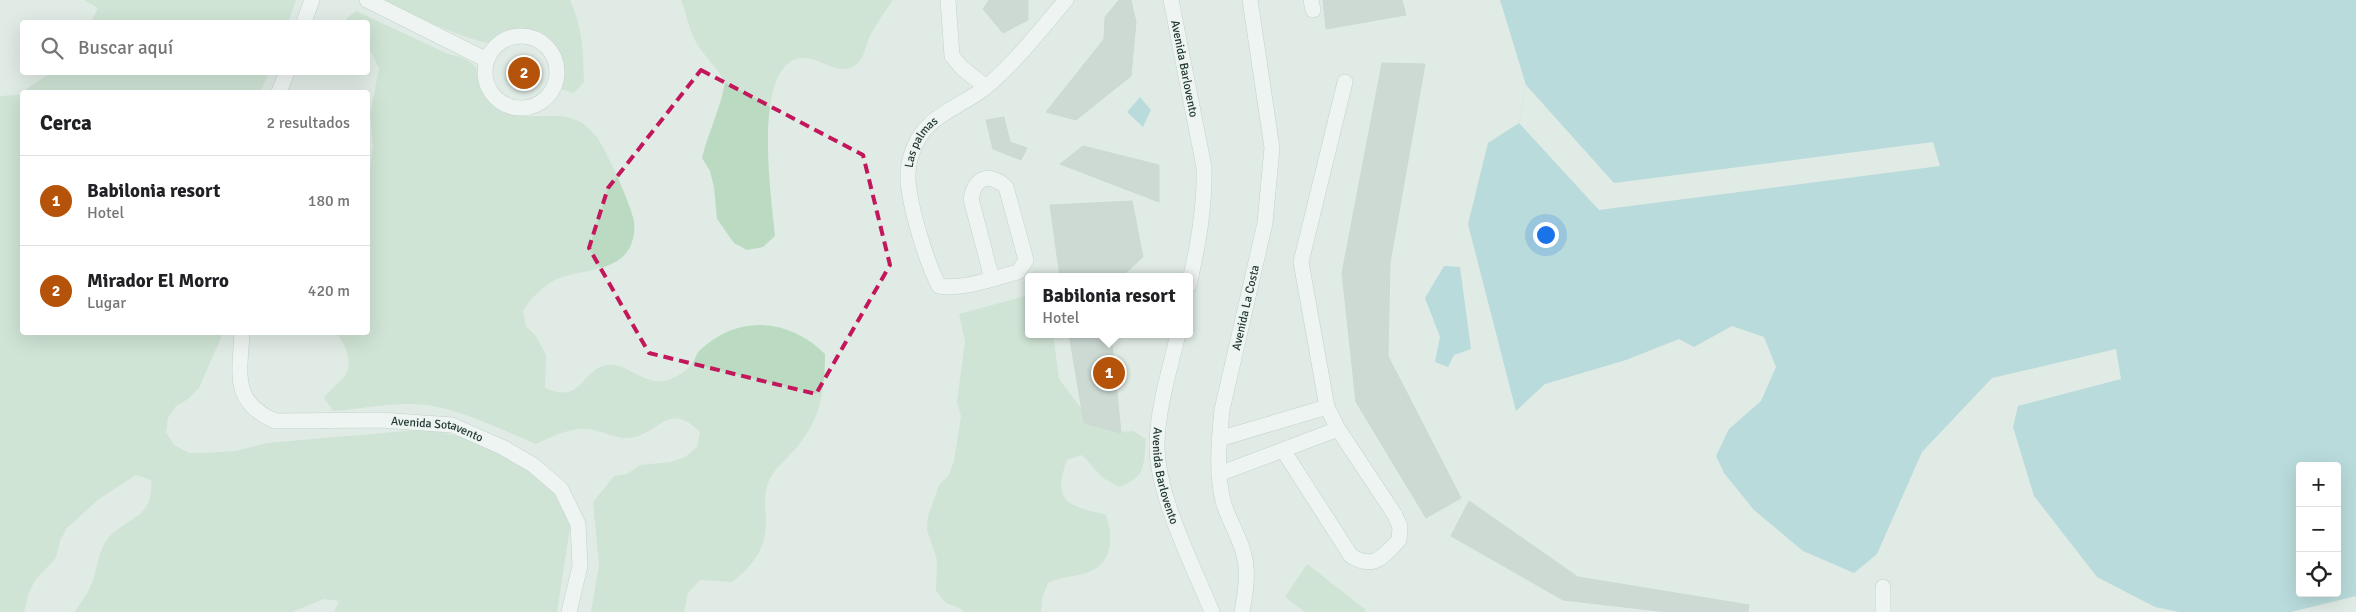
<!DOCTYPE html>
<html lang="es">
<head>
<meta charset="utf-8">
<style>
  :root { --surface:#fff; --page:#f6f6f6; --text:#202124; --muted:#757577; --line:#e0e0e0; --accent:#b45309 }
  body { margin:0; font-family:Signika,sans-serif; background:var(--page); color:var(--text) }
  .controls { position:absolute; right:15px; bottom:15px; display:grid; overflow:hidden; border-radius:5px; box-shadow:0 5px 20px #0002 }
  .controls button { width:45px; height:45px; display:grid; place-items:center; padding:0; border:0; border-bottom:1px solid var(--line); background:var(--surface); color:var(--text); font:25px sans-serif }
  .you { position:absolute; left:1545px; top:234px; width:18px; height:18px; margin:-12px; border:4px solid #fff; border-radius:50%; background:#1a73e8; box-shadow:0 0 0 8px #1a73e833 }
  .badge { display:grid; place-items:center; width:32px; height:32px; border-radius:50%; background:var(--accent); color:#fff; font-size:16px; font-weight:700 }
  .pin { position:absolute; translate:-50% -50%; border:2px solid #fff; box-shadow:0 1px 5px #0006 }
  .popup { position:absolute; left:1025px; top:273px; width:168px; height:65px; box-sizing:border-box; display:grid; place-content:center; border-radius:5px; background:var(--surface); filter:drop-shadow(0 1px 4px #0005); font-size:16px; white-space:nowrap; color:var(--muted) }
  .popup b { font-size:19px; color:var(--text) }
  .popup::after { content:''; position:absolute; left:50%; top:100%; margin-left:-10px; border:10px solid transparent; border-top-color:var(--surface) }
  .list { margin:0; padding:0; list-style:none }
  h2 { display:flex; justify-content:space-between; align-items:center; height:65px; margin:0; padding:0 20px; font-size:21px }
  h2 small { font-size:16px; font-weight:400; color:var(--muted) }
  .list li { display:grid; grid-template-columns:32px 1fr auto; gap:15px; align-items:center; box-sizing:border-box; height:90px; padding:0 20px; border-top:1px solid var(--line) }
  .list b { display:block; font-size:19px; white-space:nowrap }
  .list p { margin:0; font-size:16px; white-space:nowrap; color:var(--muted) }
  .list em { font-size:16px; font-style:normal; color:var(--muted) }
  .icon { flex:none; width:28px; height:28px; fill:none; stroke:currentColor; stroke-width:2; stroke-linecap:round; stroke-linejoin:round }
  .map { position:relative; flex:none; width:2356px; height:612px; overflow:hidden }
  .search { position:absolute; background:var(--surface); box-shadow:0 5px 20px #0002; left:20px; top:20px; width:350px; height:55px; display:flex; align-items:center; gap:12px; box-sizing:border-box; padding:0 18px; border-radius:5px; color:var(--muted); font-size:19px }
  .panel { position:absolute; background:var(--surface); box-shadow:0 5px 20px #0002; left:20px; top:90px; width:350px; height:245px; border-radius:5px }
  .map>svg:first-child { display:block }
  .green { fill:#badbc1 }
  .water { fill:#8ac7ce; fill-rule:evenodd }
  .pier { fill:#e0ebe5 }
  .building { fill:#b6c5be; stroke:#b3c4bc }
  .lines { fill:none; stroke-linecap:round; stroke-linejoin:round }
  .minor-casing { stroke:#a3b2ac; stroke-width:16 }
  .minor { stroke:#fff; stroke-width:15 }
  .marked { fill:none; stroke:#c2185b; stroke-width:4; stroke-dasharray:10 6; stroke-linejoin:round }
  .labels { text-anchor:middle; stroke-width:4.5; stroke-linejoin:round; paint-order:stroke }
  .street-label { font-size:12px; fill:#223a32; stroke:#f1f7f3 }
</style>
</head>
<body>
<div class="map">
<svg width="2356" height="612" viewBox="0 0 2356 612">
  <rect width="100%" height="100%" fill="#e0ebe5"/>
  <g class="green">
    <polygon points="84,0 296,0 288,22 91,22 98,8"/>
    <path d="M384,0H570C583,29 583,51 584,82L574,93L560,89C558,73 557,58 544,47C530,34 508,47 492,44C453,36 419,17 384,0Z"/>
    <path d="M681,0H893C886,10 878,21 872,32C866,41 866,55 858,63C838,80 820,55 800,58C751,66 772,202 775,236L763,247L747,250L734,243L717,219L714,187L710,171L702,158C708,132 721,108 725,82C717,68 705,57 697,44C689,31 687,14 681,0Z"/>
    <path d="M356,11C386,25 416,39 446,53C453,56 464,57 470,62C485,73 483,96 497,107C523,126 552,107 581,122C585,125 592,131 595,135C605,146 632,207 634,221C635,231 634,238 630,247C617,273 578,269 555,280C541,288 531,298 523,311L526,326L536,336L546,355L545,388C583,405 581,369 607,365C626,362 642,384 664,381C673,379 684,373 690,366C695,362 695,355 700,350C738,314 789,318 825,354C825,391 821,418 797,447C787,459 773,469 768,483C764,494 765,506 766,518C767,547 754,565 732,582L700,580L688,593L684,612H591L599,564L593,502L614,476L627,474L640,465L671,462L685,457L697,447L700,432C667,399 660,435 629,438C619,439 608,434 598,431C574,425 558,434 536,444C499,429 450,403 409,404C384,404 358,409 333,411L324,398C330,390 336,385 343,378C355,365 346,343 335,333L368,332V206L370,202L369,177L373,145L370,114L379,69L373,55L368,48V22H348L346,19Z"/>
    <path d="M50,73H269L260,92H22V332L223,333L199,388L188,399L176,406L168,418L166,432L174,445L189,453H204L236,451L267,443L429,429L464,438L533,469L552,484L571,521L557,612H334L339,601L324,599L292,612H75C80,603 87,595 91,585C98,570 97,552 108,538C128,516 154,519 151,480L136,475L99,499L67,528L60,541L56,558L36,579L29,592L24,612H0V96L18,95Z"/>
    <path d="M1029,295V334H1053L1059,379L1091,421L1119,432L1133,431L1146,439C1143,465 1147,477 1119,487L1103,478L1082,455L1067,460C1051,504 1070,505 1106,515C1115,543 1111,569 1078,575C1064,578 1061,577 1048,583L1042,598L1041,612H964L960,608L946,603L936,591L937,560L927,530L928,516L939,485L949,475L954,461L961,416L957,402L965,341L959,314Z"/>
    <polygon points="1307,564 1366,610 1364,612 1305,612 1285,597"/>
  </g>
  <g class="water">
    <path d="M1500,0H2356V596L2291,612H2179L2155,607L2097,577L2034,496L2013,427L2018,406L2121,379L2116,349L1992,378L1922,452L1877,554L1854,573L1803,551L1754,510L1724,473L1716,456L1729,429L1761,401L1776,367L1764,337L1732,326L1694,347L1679,339L1626,360L1545,384L1516,411L1468,224L1488,143L1519,123L1526,85ZM2300,466H2337V593H2300Z"/>
    <polygon points="1140,97 1151,110 1143,127 1127,112"/>
    <polygon points="1444,266 1460,267 1471,349 1454,355 1448,367 1435,362 1440,337 1425,298"/>
  </g>
  <polygon class="pier" points="1526,85 1614,183 1933,142 1940,166 1599,210 1519,123"/>
  <g class="building">
    <polygon points="989,0 1028,0 1028,20 1003,33 983,9"/>
    <polygon points="1119,0 1131,0 1136,22 1131,76 1076,120 1046,112 1104,39 1105,17"/>
    <polygon points="1323,0 1402,0 1406,15 1326,29"/>
    <polygon points="1382,63 1425,64 1390,263 1388,356 1461,498 1426,518 1356,402 1342,273"/>
    <polygon points="1004,117 1010,142 1027,148 1021,160 993,149 986,120"/>
    <polygon points="1083,146 1159,165 1159,202 1060,164"/>
    <polygon points="1132,201 1143,257 1121,277 1060,277 1050,205"/>
    <polygon points="1069,334 1111,334 1121,433 1084,423"/>
    <polygon points="1469,501 1578,577 1749,605 1748,612 1667,612 1563,600 1451,536"/>
  </g>
  <g class="lines">
    <defs>
      <g id="minor">
        <polyline points="367,0 487,60"/>
        <polyline points="948,0 952,56 962,68 986,87"/>
        <path id="s1" d="M1171,0L1204,167C1205,208 1198,245 1189,285"/>
        <polyline points="1311,0 1313,10"/>
        <polyline points="304,22 312,0"/>
        <circle cx="521" cy="72" r="36"/>
        <polyline points="279,92 287,72"/>
        <path id="s2" d="M992,279L971,199C975,177 989,172 1006,187L1026,260L1018,272C993,278 964,290 939,286C926,261 910,208 908,180C907,161 915,138 929,125C946,109 969,101 986,87C1016,62 1041,29 1066,0"/>
        <path id="s3" d="M242,332C240,374 231,402 275,421L381,420L452,425L502,447L533,465L561,489L578,524L580,566L569,612"/>
        <path id="s4" d="M1178,334C1170,369 1158,406 1157,443C1156,494 1192,563 1212,612"/>
        <polyline points="1219,439 1327,407"/>
        <path d="M1283,450L1351,556C1375,570 1382,557 1399,540L1400,527L1395,515L1338,429L1327,407L1301,262L1345,82"/>
        <polyline points="1219,474 1338,429"/>
        <path id="s5" d="M1242,612C1245,594 1249,573 1244,555C1240,537 1228,520 1223,501C1216,471 1219,440 1222,410L1265,223L1272,148L1250,0"/>
        <polyline points="1883,612 1883,587"/>
      </g>
    </defs>
    <use href="#minor" class="minor-casing"/>
    <use href="#minor" class="minor"/>
  </g>
  <path d="M0 0H2356V612H0ZM701,70L863,155L890,265L816,394L649,353L589,248L608,188Z" fill="#e0ebe5" fill-opacity=".55" fill-rule="evenodd"/>
  <path class="marked" d="M701,70L863,155L890,265L816,394L649,353L589,248L608,188Z"/>
  <g class="labels">
    <g class="street-label">
      <text dy="4" stroke="none"><textPath href="#s1" startOffset="70">Avenida Barlovento</textPath></text>
      <text dy="4" stroke="none"><textPath href="#s2" startOffset="455">Las palmas</textPath></text>
      <text dy="4" stroke="none"><textPath href="#s5" startOffset="312">Avenida La Costa</textPath></text>
      <text dy="4" stroke="none"><textPath href="#s3" startOffset="268">Avenida Sotavento</textPath></text>
      <text dy="4" stroke="none"><textPath href="#s4" startOffset="145">Avenida Barlovento</textPath></text>
    </g>
  </g>
</svg>
<div class="controls">
<button>+</button>
<button>−</button>
<button><svg class="icon" aria-label="locate" viewBox="0 0 24 24"><circle cx="12" cy="12" r="6"/><path d="M12 2v4M12 18v4M2 12h4M18 12h4"/></svg></button>
</div>
<div class="you"></div>
<div class="pin badge" style="left:1109px;top:373px">1</div>
<div class="popup"><b>Babilonia resort</b>Hotel</div>
<div class="pin badge" style="left:524px;top:73px">2</div>
<div class="search"><svg class="icon" aria-label="search" viewBox="0 0 24 24"><circle cx="10" cy="10" r="6"/><path d="M15 15l6 6"/></svg>Buscar aquí</div>
<section class="panel">
<h2>Cerca<small>2 resultados</small></h2>
<ul class="list">
<li><span class="badge">1</span><div><b>Babilonia resort</b><p>Hotel</p></div><em>180 m</em></li>
<li><span class="badge">2</span><div><b>Mirador El Morro</b><p>Lugar</p></div><em>420 m</em></li>
</ul>
</section>
</div>
</body>
</html>
